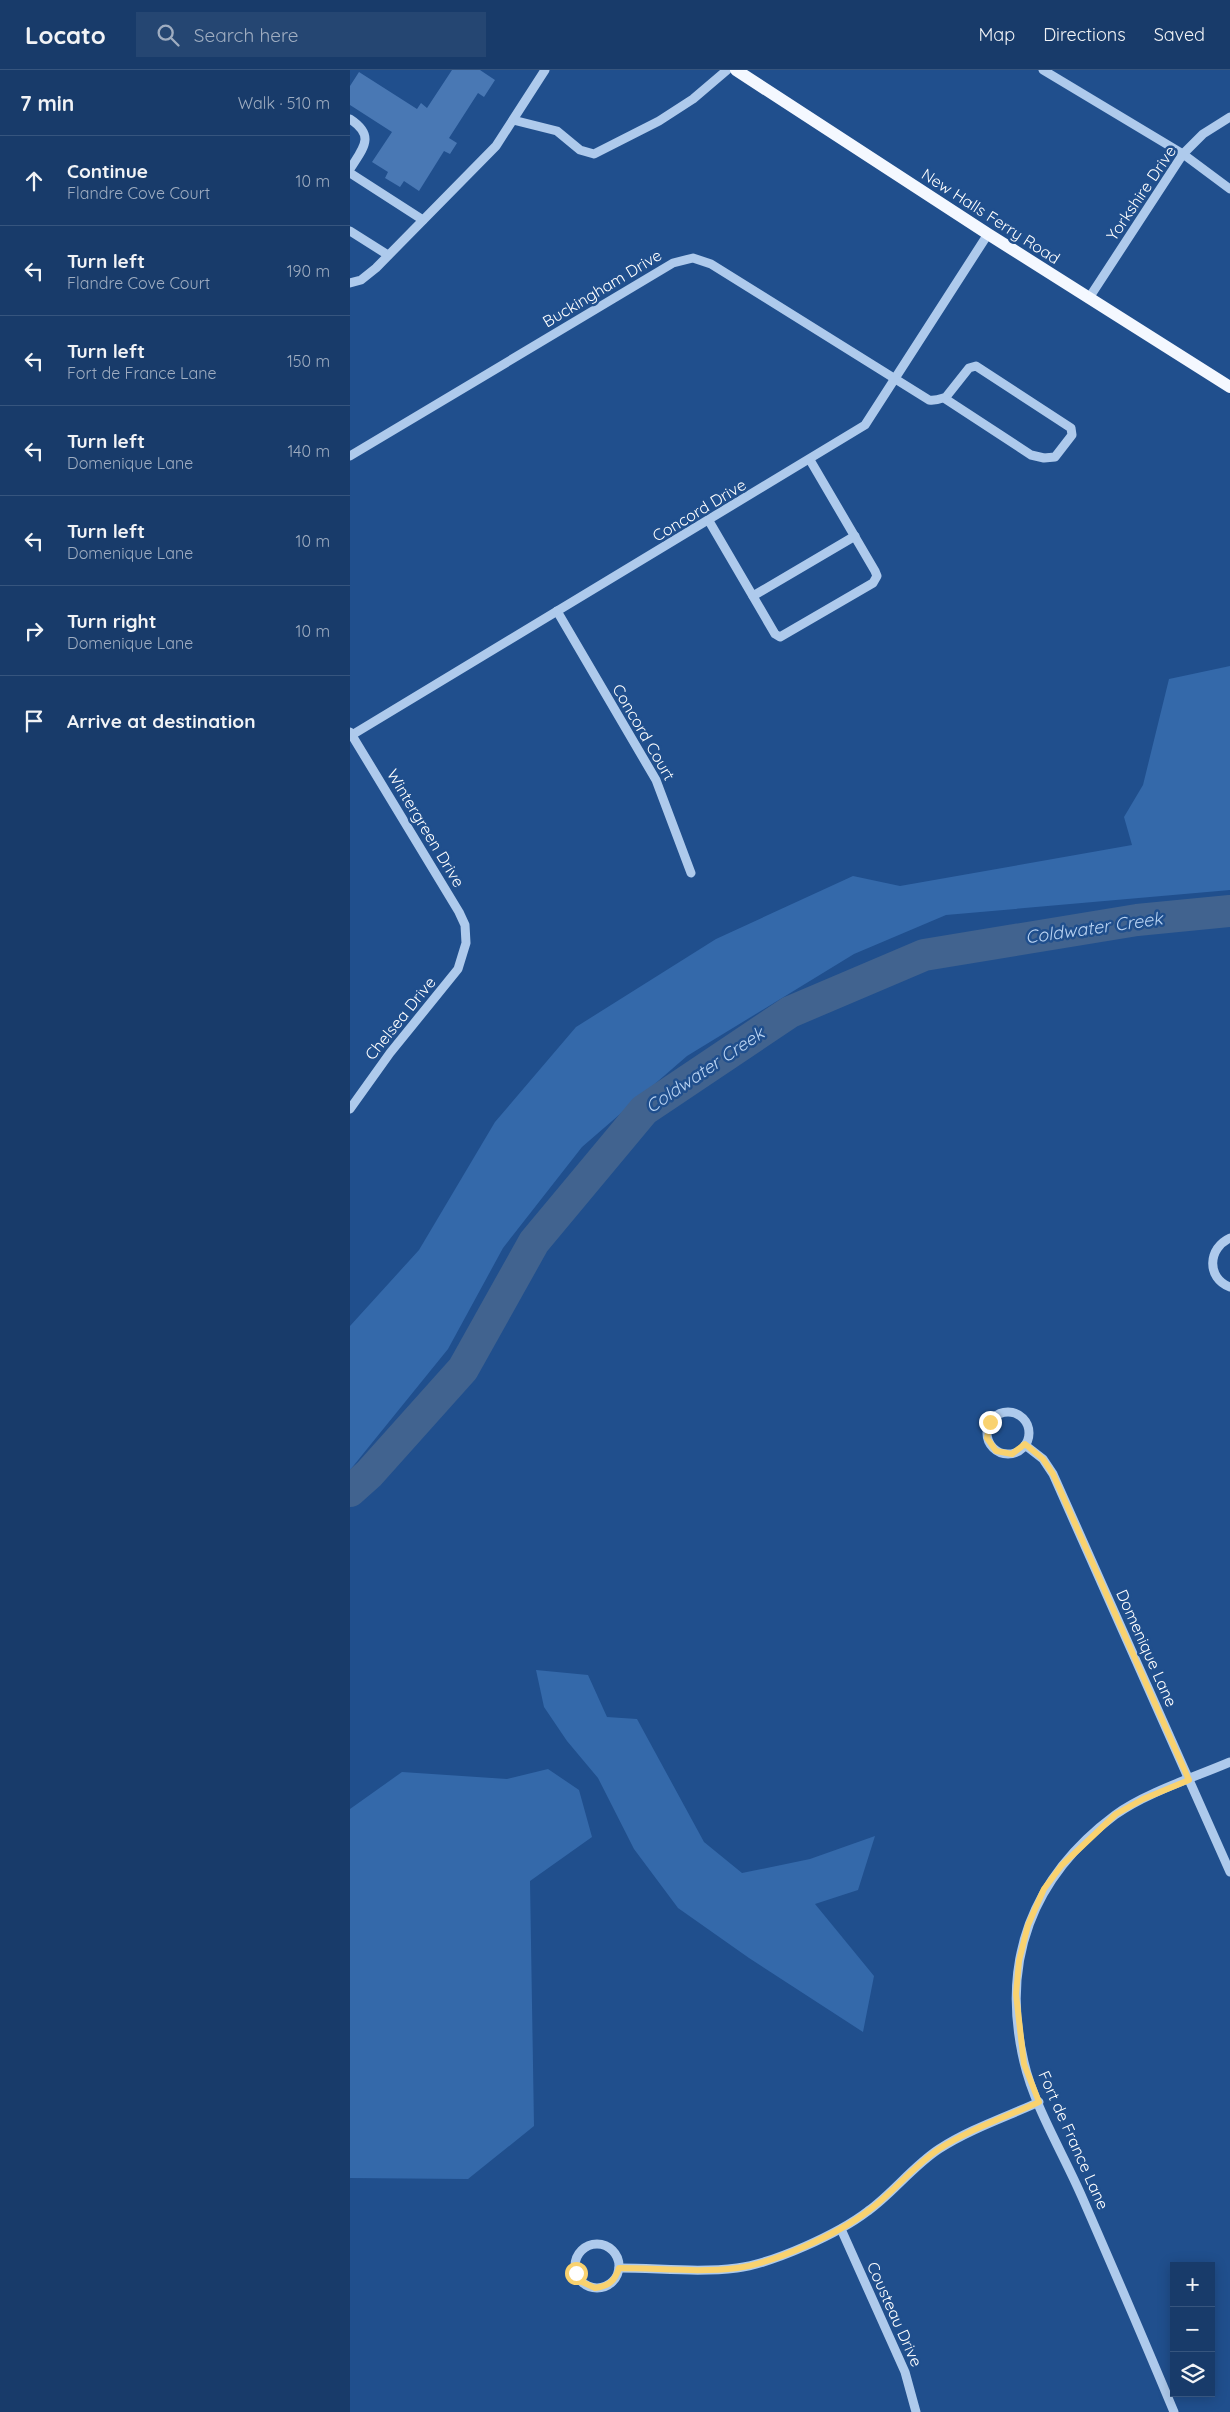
<!DOCTYPE html>
<html lang="en">
<head>
<meta charset="utf-8">
<style>
  :root { --surface:#183b6a; --page:#254672; --text:#f1f3f6; --muted:#9fadc1; --line:#36557e }
  body { margin:0; font-family:Quicksand,sans-serif; background:var(--page); color:var(--text) }
  .controls { position:absolute; right:15px; bottom:15px; display:grid; overflow:hidden; border-radius:0px; box-shadow:0 2px 12px #0003 }
  .controls button { width:45px; height:45px; display:grid; place-items:center; padding:0; border:0; border-bottom:1px solid var(--line); background:var(--surface); color:var(--text); font:25px sans-serif }
  .stop { position:absolute; width:15px; height:15px; margin:-11px; border:4px solid #f9d26f; border-radius:50%; background:#fff }
  .stop.end { background:#f9d26f; border-color:#fff; box-shadow:0 1px 5px #0008 }
  .list { margin:0; padding:0; list-style:none }
  h2 { display:flex; justify-content:space-between; align-items:center; height:65px; margin:0; padding:0 20px; font-size:21px }
  h2 small { font-size:16px; font-weight:400; color:var(--muted) }
  .list li { display:grid; grid-template-columns:32px 1fr auto; gap:15px; align-items:center; box-sizing:border-box; height:90px; padding:0 20px; border-top:1px solid var(--line) }
  .list b { display:block; font-size:19px; white-space:nowrap }
  .list p { margin:0; font-size:16px; white-space:nowrap; color:var(--muted) }
  .list em { font-size:16px; font-style:normal; color:var(--muted) }
  .icon { flex:none; width:28px; height:28px; fill:none; stroke:currentColor; stroke-width:2; stroke-linecap:round; stroke-linejoin:round }
  .map { position:relative; flex:none; width:880px; height:2342px; overflow:hidden }
  header { display:flex; align-items:center; gap:30px; box-sizing:border-box; height:70px; padding:0 25px; background:var(--surface); border-bottom:1px solid var(--line) }
  header strong { font-size:24px }
  nav { display:flex; gap:28px; margin-inline-start:auto; font-size:18px }
  .search { width:350px; height:45px; background:var(--page); display:flex; align-items:center; gap:12px; box-sizing:border-box; padding:0 18px; border-radius:0px; color:var(--muted); font-size:19px }
  main { display:flex }
  aside { flex:1; background:var(--surface) }
  .map>svg:first-child { display:block }
  .green { fill:#3469aa }
  .lines { fill:none; stroke-linecap:round; stroke-linejoin:round }
  .river { stroke:#41638f; stroke-width:32 }
  .building { fill:#4978b4 }
  .minor { stroke:#aecaec; stroke-width:9 }
  .major { stroke:#f4f8ff; stroke-width:12 }
  .route { stroke:#f9d26f; stroke-width:6 }
  .labels { text-anchor:middle; stroke-width:5; stroke-linejoin:round; paint-order:stroke }
  .street-label { font-size:16px; fill:#fff; stroke:#204f8d }
  .water-label { font-size:18px; font-style:italic; fill:#bad4f3; stroke:#204f8d }
</style>
</head>
<body>
<header>
<strong>Locato</strong>
<div class="search"><svg class="icon" aria-label="search" viewBox="0 0 24 24"><circle cx="10" cy="10" r="6"/><path d="M15 15l6 6"/></svg>Search here</div>
<nav><a>Map</a><a>Directions</a><a>Saved</a></nav>
</header>
<main>
<aside>
<h2>7 min<small>Walk · 510 m</small></h2>
<ul class="list">
<li><svg class="icon" aria-label="ahead" viewBox="0 0 24 24"><path d="M12 20V5M6 11l6-6 6 6"/></svg><div><b>Continue</b><p>Flandre Cove Court</p></div><em>10 m</em></li>
<li><svg class="icon" aria-label="left" viewBox="0 0 24 24"><path d="M17 20v-9H6M10 6l-5 5 5 5"/></svg><div><b>Turn left</b><p>Flandre Cove Court</p></div><em>190 m</em></li>
<li><svg class="icon" aria-label="left" viewBox="0 0 24 24"><path d="M17 20v-9H6M10 6l-5 5 5 5"/></svg><div><b>Turn left</b><p>Fort de France Lane</p></div><em>150 m</em></li>
<li><svg class="icon" aria-label="left" viewBox="0 0 24 24"><path d="M17 20v-9H6M10 6l-5 5 5 5"/></svg><div><b>Turn left</b><p>Domenique Lane</p></div><em>140 m</em></li>
<li><svg class="icon" aria-label="left" viewBox="0 0 24 24"><path d="M17 20v-9H6M10 6l-5 5 5 5"/></svg><div><b>Turn left</b><p>Domenique Lane</p></div><em>10 m</em></li>
<li><svg class="icon" aria-label="right" viewBox="0 0 24 24"><path d="M7 20v-9h11M14 6l5 5-5 5"/></svg><div><b>Turn right</b><p>Domenique Lane</p></div><em>10 m</em></li>
<li><svg class="icon" aria-label="arrive" viewBox="0 0 24 24"><path d="M6 21V4h12l-3 4 3 4H6"/></svg><div><b>Arrive at destination</b></div></li>
</ul>
</aside>
<div class="map">
<svg width="880" height="2342" viewBox="0 0 880 2342">
  <rect width="100%" height="100%" fill="#204f8d"/>
  <g class="green">
    <polygon points="880,596 880,820 596,845 504,884 337,986 232,1077 153,1178 98,1279 0,1400 0,1256 69,1180 145,1052 226,957 366,869 503,806 550,816 782,775 774,747 793,715 819,609"/>
    <polygon points="186,1600 238,1605 257,1647 287,1649 354,1772 392,1803 460,1789 525,1766 508,1820 465,1834 524,1906 513,1962 399,1888 328,1838 284,1779 248,1708 217,1671 194,1637"/>
    <polygon points="198,1699 229,1720 242,1767 180,1811 184,2056 118,2109 0,2108 0,1739 52,1702 157,1709"/>
  </g>
  <g class="lines">
    <polyline class="river" points="0,1421 19,1404 113,1299 184,1172 294,1040 440,942 574,885 787,850 880,841"/>
  </g>
  <polygon class="building" points="102,0 130,0 145,10 134,27 128,23 99,68 107,73 100,84 94,81 69,121 54,111 50,117 35,108 38,102 22,92 42,62 0,35 0,16 9,2 67,39 71,33 77,38"/>
  <g class="lines">
    <g class="minor">
      <polyline points="693,0 833,84 880,119"/>
      <path d="M0,49C26,66 13,78 0,99"/>
      <polyline points="163,50 207,61 230,80 244,84 309,51 343,29 377,0"/>
      <polyline points="0,103 73,150"/>
      <polyline points="0,161 38,185"/>
      <polyline points="0,213 11,210 26,198 146,76 195,0"/>
      <polyline points="739,228 833,84 853,64 880,47"/>
      <path d="M0,386L323,193L343,188L361,194L579,330C586,331 590,329 596,327L619,298L626,296L721,358L722,365L705,387L694,388L681,385L594,328"/>
      <polyline points="359,451 425,564 430,567 523,513 527,506 525,501 460,390"/>
      <polyline points="403,526 505,466"/>
      <polyline points="207,541 306,710 341,803"/>
      <polyline points="2,665 515,355 638,164"/>
      <polyline points="0,1039 40,983 108,899 116,873 115,855 109,842 0,662"/>
      <path d="M880,1168C858,1178 856,1208 880,1217"/>
      <circle cx="658" cy="1363" r="21"/>
      <polyline points="675,1375 693,1389 703,1404 880,1802"/>
      <polyline points="491,2159 555,2302 566,2342"/>
      <circle cx="247" cy="2196" r="22"/>
      <path d="M269,2198C308,2198 348,2203 387,2198C424,2193 488,2164 518,2141C543,2123 563,2096 589,2079C620,2059 656,2047 689,2032"/>
      <path d="M824,2342C794,2270 763,2198 732,2127C714,2085 684,2036 674,1992C650,1891 682,1807 765,1745C795,1723 845,1707 880,1692"/>
    </g>
    <polyline class="major" points="386,0 638,164 880,317"/>
  </g>
  <g class="lines">
    <path class="route" d="M226,2203L230,2211L245,2218C259,2216 265,2211 269,2198C308,2198 348,2203 387,2198C424,2193 488,2164 518,2141C543,2123 563,2096 589,2079C620,2059 656,2047 689,2032L674,1994L666,1924L669,1891L678,1855L694,1819L712,1795L766,1744L793,1729L839,1710L703,1404L693,1389L675,1374L662,1384L646,1381L637,1368L640,1352"/>
  </g>
  <g class="labels">
    <g class="street-label">
      <text transform="translate(791 123) rotate(-56)" y="6">Yorkshire Drive</text>
      <text transform="translate(641 146) rotate(33)" y="6">New Halls Ferry Road</text>
      <text transform="translate(252 218) rotate(-31)" y="6">Buckingham Drive</text>
      <text transform="translate(349 440) rotate(-31)" y="6">Concord Drive</text>
      <text transform="translate(294 662) rotate(60)" y="6">Concord Court</text>
      <text transform="translate(76 758) rotate(59)" y="6">Wintergreen Drive</text>
      <text transform="translate(50 948) rotate(-51)" y="6">Chelsea Drive</text>
      <text transform="translate(797 1578) rotate(66)" y="6">Domenique Lane</text>
      <text transform="translate(724 2070) rotate(66)" y="6">Fort de France Lane</text>
      <text transform="translate(545 2244) rotate(66)" y="6">Cousteau Drive</text>
    </g>
    <g class="water-label">
      <text transform="translate(744 858) rotate(-8)" y="6">Coldwater Creek</text>
      <text transform="translate(355 1000) rotate(-34)" y="6">Coldwater Creek</text>
    </g>
  </g>
</svg>
<div class="controls">
<button>+</button>
<button>−</button>
<button><svg class="icon" aria-label="layers" viewBox="0 0 24 24"><path d="M12 4l9 5-9 5-9-5zM3 14l9 5 9-5"/></svg></button>
</div>
<div class="stop" style="left:226px;top:2203px"></div>
<div class="stop end" style="left:640px;top:1352px"></div>
</div>
</main>
</body>
</html>
